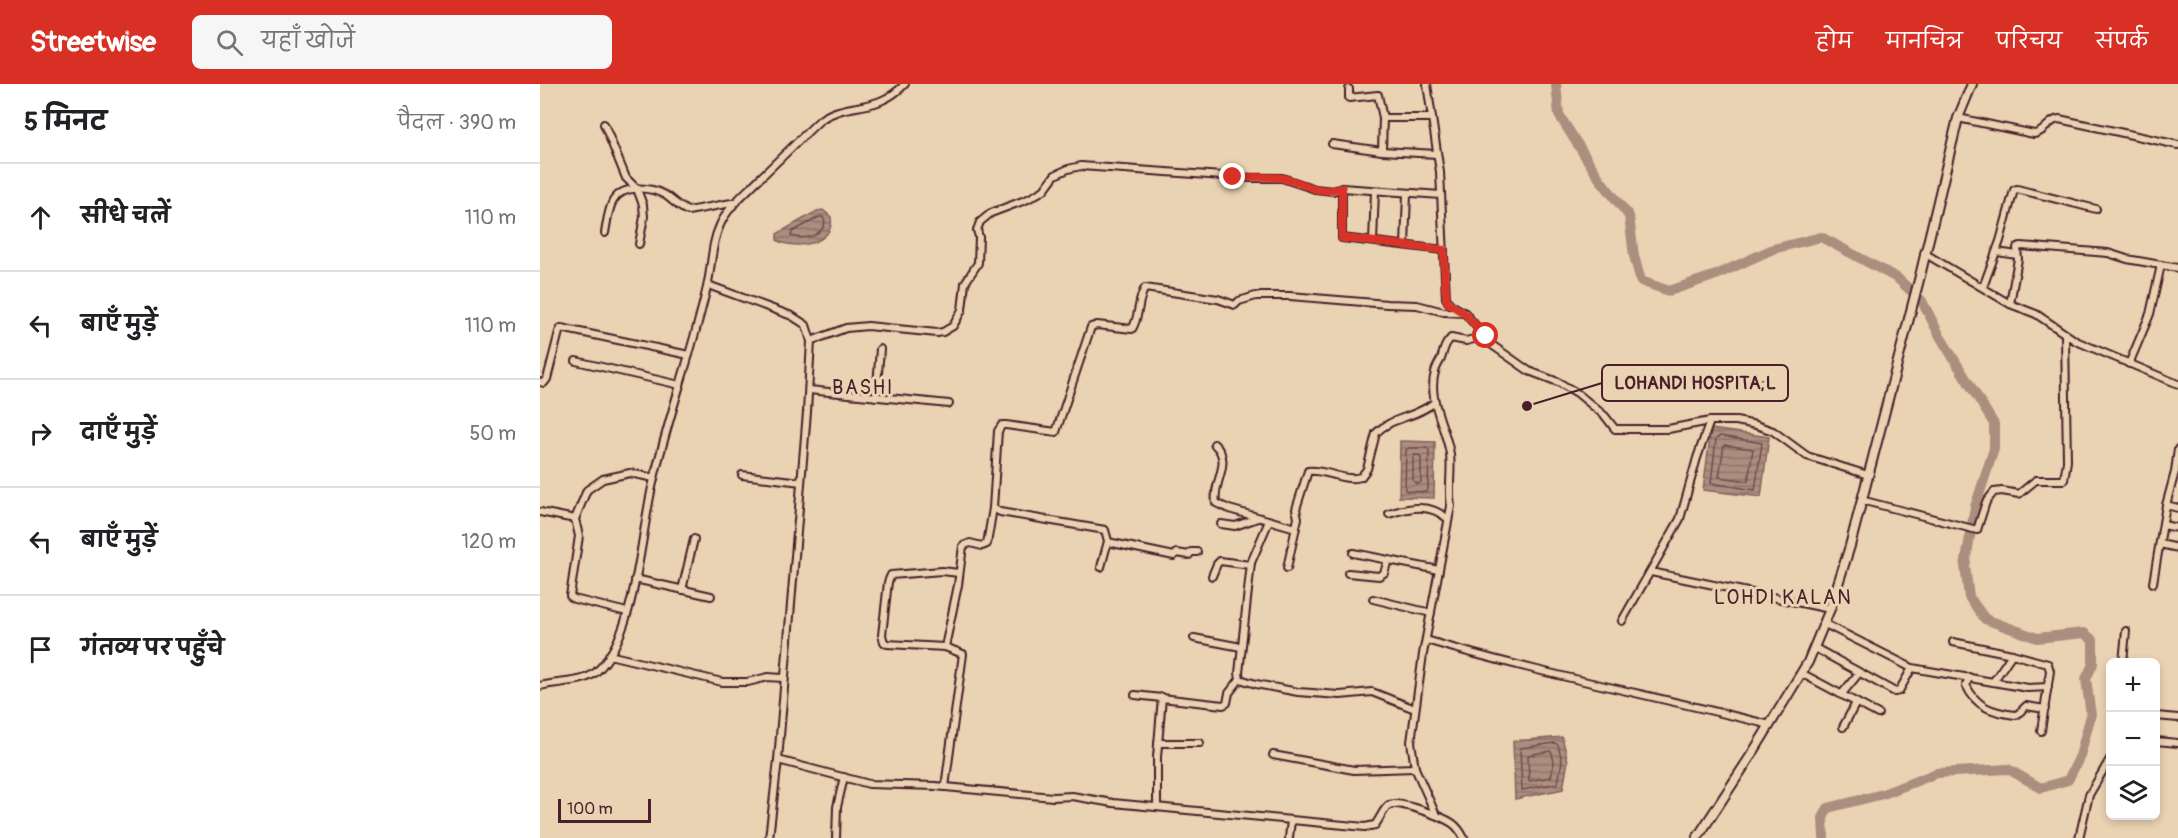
<!DOCTYPE html>
<html lang="hi">
<head>
<meta charset="utf-8">
<style>
  :root { --surface:#fff; --page:#f6f6f6; --text:#202124; --muted:#757577; --line:#e0e0e0; --accent:#d93025 }
  body { margin:0; font-family:Pangolin,"Playpen Sans Deva",sans-serif; background:var(--page); color:var(--text) }
  .controls { position:absolute; right:18px; bottom:18px; display:grid; overflow:hidden; border-radius:9px; box-shadow:0 3px 9px #0003 }
  .controls button { width:54px; height:54px; display:grid; place-items:center; padding:0; border:0; border-bottom:2px solid var(--line); background:var(--surface); color:var(--text); font:30px sans-serif }
  .scale { position:absolute; left:18px; bottom:15px; width:93px; box-sizing:border-box; padding-left:6px; border:3px solid #4a1f2b; border-top:0; font-size:16px; line-height:21px; white-space:nowrap; color:#4a1f2b; -webkit-text-stroke:4px #e9d3b2; paint-order:stroke }
  .stop { position:absolute; width:18px; height:18px; margin:-14px; border:4px solid #d93025; border-radius:50%; background:#fff }
  .stop.end { background:#d93025; border-color:#fff; box-shadow:0 2px 6px #0008 }
  .list { margin:0; padding:0; list-style:none }
  h2 { display:flex; justify-content:space-between; align-items:center; height:78px; margin:0; padding:0 24px; font-size:26px }
  h2 small { font-size:20px; font-weight:400; color:var(--muted) }
  .list li { display:grid; grid-template-columns:39px 1fr auto; gap:18px; align-items:center; box-sizing:border-box; height:108px; padding:0 24px; border-top:2px solid var(--line) }
  .list b { display:block; font-size:22px; white-space:nowrap }
  .list em { font-size:20px; font-style:normal; color:var(--muted) }
  .icon { flex:none; width:33px; height:33px; fill:none; stroke:currentColor; stroke-width:2; stroke-linecap:round; stroke-linejoin:round }
  .map { position:relative; flex:none; width:1638px; height:754px; overflow:hidden }
  header { display:flex; align-items:center; gap:36px; box-sizing:border-box; height:84px; padding:0 30px; background:var(--accent); color:#fff }
  header strong { font-size:28px }
  nav { display:flex; gap:33px; margin-inline-start:auto; font-size:21px }
  .search { width:420px; height:54px; background:var(--page); display:flex; align-items:center; gap:15px; box-sizing:border-box; padding:0 21px; border-radius:9px; color:var(--muted); font-size:22px }
  main { display:flex }
  aside { flex:1; background:var(--surface) }
  .map>svg:first-child { display:block }
  .water { fill:url(#water-rules); stroke:#85625d; stroke-width:1.5 }
  .lines { fill:none; stroke-linecap:round; stroke-linejoin:round }
  .shore { stroke:#714b4d; stroke-width:1.5 }
  .river { stroke:#ac8e7f; stroke-width:10 }
  .minor-casing { stroke:#4a1f2b; stroke-width:10 }
  .tertiary-casing { stroke:#4a1f2b; stroke-width:12 }
  .minor { stroke:#e9d3b2; stroke-width:6 }
  .tertiary { stroke:#e9d3b2; stroke-width:8 }
  .route { stroke:#d93025; stroke-width:8 }
  .labels { text-anchor:middle; stroke-width:6; stroke-linejoin:round; paint-order:stroke }
  .quarter-label { font-size:20px; letter-spacing:1.5px; fill:#4a1f2b; stroke:#e9d3b2 }
  .leader { fill:none; stroke:#4a1f2b; stroke-width:2 }
  .callout-dot { fill:#4a1f2b; stroke:#e9d3b2; stroke-width:2 }
  .callout { fill:#e9d3b2; stroke:#4a1f2b; stroke-width:2 }
  .callout-label { font-size:18px; text-anchor:middle; font-weight:bold; fill:#4a1f2b }
</style>
</head>
<body>
<header>
<strong>Streetwise</strong>
<div class="search"><svg class="icon" aria-label="search" viewBox="0 0 24 24"><circle cx="10" cy="10" r="6"/><path d="M15 15l6 6"/></svg>यहाँ खोजें</div>
<nav><a>होम</a><a>मानचित्र</a><a>परिचय</a><a>संपर्क</a></nav>
</header>
<main>
<aside>
<h2>5 मिनट<small>पैदल · 390 m</small></h2>
<ul class="list">
<li><svg class="icon" aria-label="ahead" viewBox="0 0 24 24"><path d="M12 20V5M6 11l6-6 6 6"/></svg><div><b>सीधे चलें</b></div><em>110 m</em></li>
<li><svg class="icon" aria-label="left" viewBox="0 0 24 24"><path d="M17 20v-9H6M10 6l-5 5 5 5"/></svg><div><b>बाएँ मुड़ें</b></div><em>110 m</em></li>
<li><svg class="icon" aria-label="right" viewBox="0 0 24 24"><path d="M7 20v-9h11M14 6l5 5-5 5"/></svg><div><b>दाएँ मुड़ें</b></div><em>50 m</em></li>
<li><svg class="icon" aria-label="left" viewBox="0 0 24 24"><path d="M17 20v-9H6M10 6l-5 5 5 5"/></svg><div><b>बाएँ मुड़ें</b></div><em>120 m</em></li>
<li><svg class="icon" aria-label="arrive" viewBox="0 0 24 24"><path d="M6 21V4h12l-3 4 3 4H6"/></svg><div><b>गंतव्य पर पहुँचे</b></div></li>
</ul>
</aside>
<div class="map">
<svg width="1638" height="754" viewBox="0 0 1638 754">
  <defs>
    <pattern id="water-rules" width="6" height="5" patternUnits="userSpaceOnUse" patternTransform="scale(1.5)"><rect width="6" height="5" fill="#ac8e7f"/><path d="M0 2.5h6" fill="none" stroke="#8e7368"/></pattern>
  </defs>
  <rect width="100%" height="100%" fill="#e9d3b2"/>
  <filter id="ink" filterUnits="userSpaceOnUse"><feTurbulence type="fractalNoise" baseFrequency=".0167" numOctaves="2"/><feDisplacementMap in="SourceGraphic" scale="12" xChannelSelector="R" yChannelSelector="G"/><feConvolveMatrix kernelMatrix="1 2 1 2 8 2 1 2 1" color-interpolation-filters="sRGB"/></filter>
  <g filter="url(#ink)">
    <g class="water">
      <path d="M283,126L291,133C296,160 254,167 237,156V150L277,127Z"/>
      <polygon points="1171,345 1229,353 1221,413 1163,406"/>
      <polygon points="860,357 895,358 894,414 859,413"/>
      <polygon points="1022,653 1028,677 1023,705 975,715 973,657"/>
    </g>
    <g class="lines">
      <g class="shore">
        <path d="M279,133H283L285,138C282,153 264,156 251,152L252,148Z"/>
        <polygon points="1180,352 1222,359 1215,406 1171,399 1176,355"/>
        <polygon points="1184,361 1213,365 1208,397 1179,393"/>
        <polygon points="869,364 886,364 889,366 888,405 886,408 868,407 865,406 866,366"/>
        <polygon points="875,371 879,371 881,374 881,398 878,400 873,397 873,374"/>
        <polygon points="1015,659 1018,661 1022,677 1018,699 982,706 980,664"/>
        <polygon points="1010,667 1012,669 1014,678 1011,693 989,697 988,671"/>
      </g>
      <polyline class="river" points="1016,0 1019,31 1059,94 1089,132 1094,172 1101,197 1129,207 1176,191 1233,165 1281,153 1357,194 1382,217 1401,254 1454,340 1454,365 1435,423 1425,482 1429,513 1445,535 1497,554 1544,549 1553,556 1553,580 1546,595 1551,631 1540,672 1528,696 1501,704 1468,685 1397,689 1343,710 1288,724 1283,734 1284,754"/>
      <defs>
        <g id="minor">
          <polyline points="887,0 900,88 906,214 910,220 925,229 952,261 989,287 1018,298 1037,309 1065,332 1075,345 1128,345 1170,337 1196,337 1216,341 1233,347 1267,372 1328,391"/>
          <polyline points="809,5 809,14 838,11 843,34 842,67"/>
          <polyline points="843,34 892,34"/>
          <path d="M1418,34L1494,50C1505,49 1508,36 1519,35L1638,61"/>
          <polyline points="64,40 86,94 97,105 103,121 104,133 99,160"/>
          <polyline points="792,60 842,67 897,70"/>
          <polyline points="802,104 802,154 904,166"/>
          <path d="M65,149C67,138 68,126 73,117C83,100 111,103 125,111C133,116 139,124 148,127L197,118"/>
          <polyline points="833,157 835,107"/>
          <polyline points="865,161 867,110"/>
          <polyline points="1457,168 1477,171"/>
          <polyline points="1384,169 1470,220 1496,230 1536,257 1638,300"/>
          <polyline points="168,201 252,232 266,241 271,257 267,328 238,676 229,754"/>
          <polyline points="1443,203 1460,157 1474,106 1477,105 1556,125"/>
          <polyline points="1470,220 1478,175 1477,164 1481,162 1568,169 1587,175 1638,184"/>
          <polyline points="271,257 306,244 328,242 397,249 403,248 413,242 422,226 425,199 438,179 439,153 437,146 440,138 451,129 488,115 504,106 515,91 528,85 541,82 711,94 742,94 775,105 793,107 802,104 901,111"/>
          <polyline points="36,277 140,301"/>
          <polyline points="1589,280 1610,230 1621,181"/>
          <polyline points="0,298 4,299 7,295 19,248 21,244 149,271"/>
          <polyline points="269,306 409,320"/>
          <polyline points="336,313 340,265"/>
          <path d="M674,360C694,378 672,397 676,419L689,425L756,444"/>
          <polyline points="202,391 261,398"/>
          <polyline points="1321,416 1437,446 1446,418 1454,408 1462,407 1479,410 1496,396 1524,396 1527,377 1525,251"/>
          <polyline points="1626,421 1638,424"/>
          <polyline points="0,428 35,435"/>
          <path d="M849,430C871,423 890,419 908,435"/>
          <polyline points="681,440 695,442 718,434"/>
          <polyline points="1623,441 1638,444"/>
          <polyline points="568,458 634,472 637,469 649,471 651,468 657,468"/>
          <polyline points="1620,460 1638,464"/>
          <polyline points="813,469 899,486"/>
          <polyline points="711,479 699,589 700,595 716,600 758,608 800,611 832,608 875,625"/>
          <path d="M561,483L568,457L565,446L460,428L453,424L458,347L462,341H466L516,348L551,243L557,241L592,245C600,233 597,216 605,204L678,215L695,221L699,217L716,212H750L847,220L877,221L904,228L925,229"/>
          <path d="M747,484L758,434L756,425L768,387C786,385 803,398 821,393L827,385L836,349C853,332 874,335 895,318"/>
          <polyline points="1111,488 1290,525"/>
          <polyline points="808,489 839,492 844,489 848,476"/>
          <polyline points="672,492 677,480 680,477 710,481 729,437"/>
          <polyline points="95,495 171,512"/>
          <polyline points="1613,499 1626,421 1635,388 1638,365"/>
          <polyline points="142,506 154,455"/>
          <polyline points="833,515 891,529"/>
          <polyline points="87,528 34,515 30,512 39,452 35,435 47,406 63,395 90,389 114,394"/>
          <polyline points="1082,537 1140,435 1157,374 1170,337"/>
          <polyline points="1285,540 1372,584 1488,604 1508,603"/>
          <polyline points="654,554 701,563"/>
          <path d="M886,556C999,590 1116,612 1230,641"/>
          <polyline points="1413,558 1472,570 1508,580 1510,587 1501,647"/>
          <polyline points="405,563 418,501 423,462 430,459 442,462 447,460 453,424"/>
          <polyline points="1275,564 1355,608 1359,607 1372,584"/>
          <polyline points="69,571 182,598 208,598 228,593 243,594"/>
          <polyline points="1583,578 1586,547"/>
          <polyline points="1261,589 1338,630"/>
          <path d="M1429,593L1426,601C1436,623 1452,628 1475,631L1478,630L1486,622L1505,625"/>
          <polyline points="1453,598 1472,570"/>
          <path d="M0,602C17,597 42,600 56,588C97,551 100,451 113,399C128,333 152,269 167,203C172,182 171,160 180,141C188,123 205,109 218,96C239,76 259,56 280,36C308,16 335,31 365,0"/>
          <polyline points="595,611 683,621 687,619 689,609 700,595"/>
          <polyline points="1301,611 1319,589"/>
          <polyline points="1616,632 1638,634"/>
          <polyline points="1303,643 1316,619"/>
          <polyline points="1616,657 1638,659"/>
          <polyline points="618,659 660,659"/>
          <polyline points="733,671 814,686 875,684"/>
          <path d="M238,676L329,700L395,702L513,713L532,712L573,719L825,743L835,741C840,735 843,725 849,721C859,716 903,733 912,739C918,743 921,748 924,754"/>
          <polyline points="405,703 423,570 405,563 347,560 344,558 342,551 348,498 351,491 402,487 419,489"/>
          <polyline points="617,723 617,673 622,613"/>
          <path d="M896,731L875,684L871,658L883,570L911,422C908,404 912,387 910,370C906,343 887,316 895,288C896,283 899,279 901,275C904,266 904,261 911,254L926,257L946,252"/>
          <polyline points="296,754 297,723 304,693"/>
          <polyline points="749,754 751,736"/>
          <polyline points="1539,754 1549,711 1570,675"/>
        </g>
        <polyline id="tertiary" points="1157,754 1212,670 1268,578 1290,525 1310,462 1380,192 1418,34 1432,0"/>
      </defs>
      <use href="#minor" class="minor-casing"/>
      <use href="#tertiary" class="tertiary-casing"/>
      <use href="#minor" class="minor"/>
      <use href="#tertiary" class="tertiary"/>
    </g>
  </g>
  <g class="lines" filter="url(#ink)">
    <path class="route" d="M693,93C710,94 730,91 746,95C768,100 776,111 802,104V154L904,166L905,201L907,218L925,230L946,252"/>
  </g>
  <g class="labels">
    <g class="quarter-label">
      <text x="323" y="310">BASHI</text>
      <text x="1243" y="520">LOHDI KALAN</text>
    </g>
  </g>
  <path class="leader" d="M987 322L1062 299"/>
  <circle class="callout-dot" cx="987" cy="322" r="6"/>
  <rect class="callout" x="1062" y="281" width="186" height="36" rx="6"/>
  <g class="callout-label">
    <text x="1155" y="305">LOHANDI HOSPITA;L</text>
  </g>
</svg>
<div class="controls">
<button>+</button>
<button>−</button>
<button><svg class="icon" aria-label="layers" viewBox="0 0 24 24"><path d="M12 4l9 5-9 5-9-5zM3 14l9 5 9-5"/></svg></button>
</div>
<div class="scale">100 m</div>
<div class="stop" style="left:946px;top:252px"></div>
<div class="stop end" style="left:693px;top:93px"></div>
</div>
</main>
</body>
</html>
